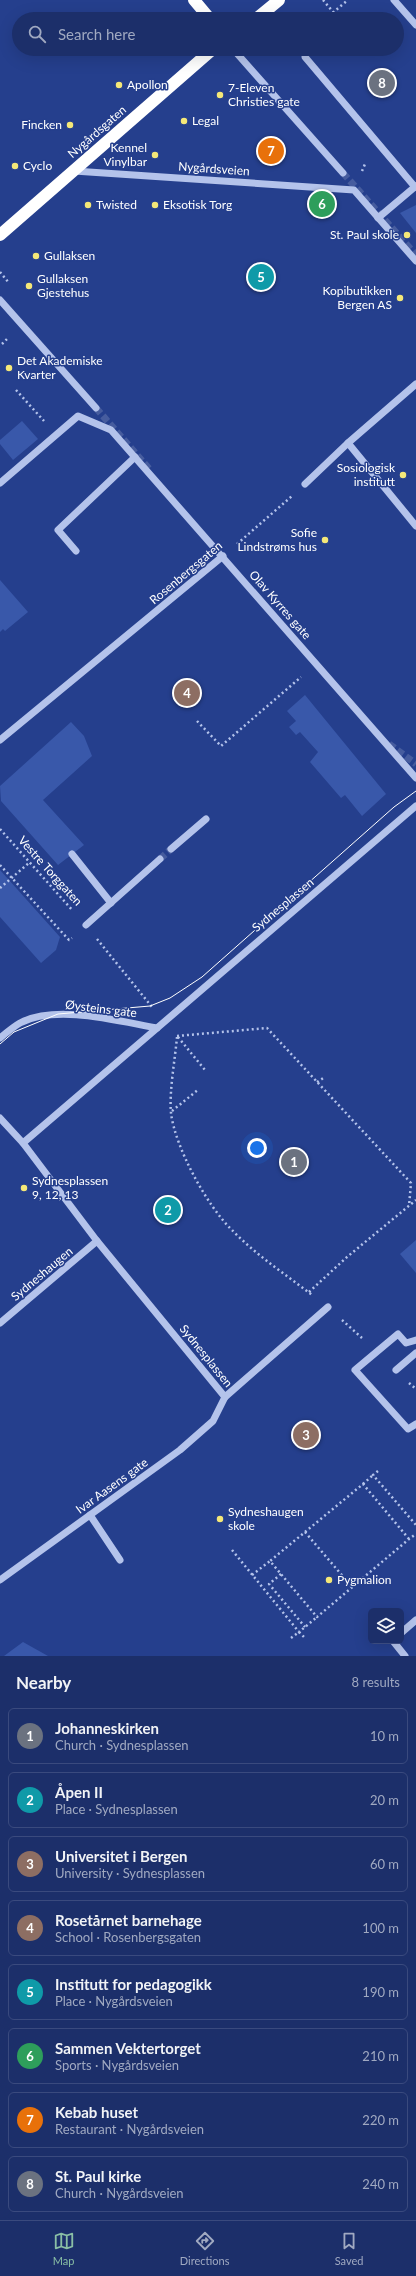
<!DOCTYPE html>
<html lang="en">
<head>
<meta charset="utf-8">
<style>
  :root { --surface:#1c2f6a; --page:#253770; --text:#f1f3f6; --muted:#a0a9c1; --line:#3a4a7e; --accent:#8abfa5 }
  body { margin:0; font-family:Lato,sans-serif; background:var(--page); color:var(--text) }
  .controls { position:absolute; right:12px; bottom:12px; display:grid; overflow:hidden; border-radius:6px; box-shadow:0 4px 16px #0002 }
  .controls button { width:36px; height:36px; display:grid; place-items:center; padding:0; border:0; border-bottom:1px solid var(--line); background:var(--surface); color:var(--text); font:20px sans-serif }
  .you { position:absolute; left:257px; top:1148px; width:14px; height:14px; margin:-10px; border:3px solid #fff; border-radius:50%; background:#1a73e8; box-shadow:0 0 0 6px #1a73e833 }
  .badge { display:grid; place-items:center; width:26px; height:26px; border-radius:50%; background:var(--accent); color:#fff; font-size:13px; font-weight:700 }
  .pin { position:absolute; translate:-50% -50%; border:2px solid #fff; box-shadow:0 1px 4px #0006 }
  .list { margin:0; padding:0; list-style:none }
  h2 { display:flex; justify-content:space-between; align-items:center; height:52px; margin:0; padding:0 16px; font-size:17px }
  h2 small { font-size:13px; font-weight:400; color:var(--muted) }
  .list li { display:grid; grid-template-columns:26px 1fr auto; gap:12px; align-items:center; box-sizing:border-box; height:56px; margin:0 8px 8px; padding:0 8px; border:1px solid var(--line); border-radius:6px }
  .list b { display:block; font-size:15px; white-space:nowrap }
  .list p { margin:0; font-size:13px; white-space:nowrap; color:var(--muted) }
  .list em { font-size:13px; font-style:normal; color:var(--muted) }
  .icon { flex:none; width:22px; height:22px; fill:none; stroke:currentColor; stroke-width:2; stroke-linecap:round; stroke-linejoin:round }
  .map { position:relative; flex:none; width:416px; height:1656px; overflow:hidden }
  .search { position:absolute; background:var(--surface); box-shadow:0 4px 16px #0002; left:12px; right:12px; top:12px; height:44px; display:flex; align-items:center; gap:10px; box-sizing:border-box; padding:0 14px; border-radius:22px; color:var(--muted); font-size:15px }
  .sheet { height:564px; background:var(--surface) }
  nav { display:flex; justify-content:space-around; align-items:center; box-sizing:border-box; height:56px; border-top:1px solid var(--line); background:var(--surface); font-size:11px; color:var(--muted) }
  nav a { display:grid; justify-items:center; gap:2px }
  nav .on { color:var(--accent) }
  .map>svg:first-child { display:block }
  .green { fill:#3958aa }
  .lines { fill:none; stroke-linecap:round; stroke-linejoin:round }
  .minor-tunnel { stroke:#465c9e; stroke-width:7; stroke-dasharray:7 3.5; stroke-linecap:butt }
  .path { stroke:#b4c3eb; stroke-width:2.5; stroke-dasharray:2 3; stroke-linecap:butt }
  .minor { stroke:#b4c3eb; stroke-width:7 }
  .highway { stroke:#fff; stroke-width:12 }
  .tram { stroke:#fff; stroke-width:1 }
  .poi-dot { fill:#f5e878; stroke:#253f8d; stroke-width:1.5 }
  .labels { text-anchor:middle; stroke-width:3; stroke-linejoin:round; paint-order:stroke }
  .poi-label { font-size:12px; fill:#fff; stroke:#253f8d; text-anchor:start }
  .street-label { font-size:12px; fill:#fff; stroke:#253f8d }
</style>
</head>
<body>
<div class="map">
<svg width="416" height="1656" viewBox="0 0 416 1656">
  <rect width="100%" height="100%" fill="#253f8d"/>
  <g class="green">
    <polygon points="416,205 416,233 400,213"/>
    <polygon points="22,421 38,439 13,460 0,444 0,440"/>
    <polygon points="0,580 28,612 5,631 3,629 0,632"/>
    <polygon points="305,695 386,794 362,816 345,795 341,798 310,762 318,752 300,732 296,735 289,727 296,721 287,711"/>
    <polygon points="71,722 84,736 92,756 43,800 84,845 58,865 1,801 0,786"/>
    <polygon points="0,870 60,937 56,950 41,963 0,917"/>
    <polygon points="416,1240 416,1273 400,1254"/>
    <polygon points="23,1642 48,1656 4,1656"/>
  </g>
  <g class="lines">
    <g class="minor-tunnel">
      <polyline points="343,173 416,255"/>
      <polyline points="96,408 151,471"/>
      <polyline points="389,744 416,764"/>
      <polyline points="160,859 171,849"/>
    </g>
    <g class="path">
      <polyline points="323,0 339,19"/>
      <polyline points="325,19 348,0"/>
      <polyline points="362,171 365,164"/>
      <polyline points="0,272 9,283"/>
      <polyline points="2,344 9,337"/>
      <polyline points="16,390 44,421"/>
      <polyline points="237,544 292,496"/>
      <polyline points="197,721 221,746 301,677"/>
      <polyline points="0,829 73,911"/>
      <polyline points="0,865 69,940 72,938"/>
      <polyline points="0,888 30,862"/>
      <polyline points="97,939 152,1007"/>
      <polyline points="177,1036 267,1028 411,1183 409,1206"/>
      <path d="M177,1037C175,1060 169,1091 171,1113C175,1147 207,1206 232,1230C256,1255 285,1274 312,1295"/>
      <polyline points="178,1037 205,1070"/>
      <polyline points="317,1082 325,1077"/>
      <polyline points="172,1111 199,1089"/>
      <polyline points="309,1292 347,1257 416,1200"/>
      <polyline points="342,1320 362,1338"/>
      <polyline points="409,1383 416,1389"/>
      <polyline points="378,1471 373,1475 416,1525"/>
      <polyline points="363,1484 373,1475"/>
      <polyline points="305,1532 352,1587"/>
      <polyline points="409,1539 363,1484 270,1561 317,1617 409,1539 416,1534"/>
      <polyline points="232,1550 299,1632 317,1617"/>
      <polyline points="281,1574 269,1584 305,1627"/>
      <polyline points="252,1575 270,1561"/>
      <polyline points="291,1638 299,1632 306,1639"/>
    </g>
    <g class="minor">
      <polyline points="394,0 416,25"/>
      <polyline points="233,49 343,173"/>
      <polyline points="306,49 305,57 415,187"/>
      <polyline points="74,171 354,190 416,261"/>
      <polyline points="378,218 416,186"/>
      <polyline points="0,300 96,408"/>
      <polyline points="348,443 416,526"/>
      <polyline points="0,483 78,416 111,430 416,778"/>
      <polyline points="305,484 348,443 416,384"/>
      <polyline points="76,551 58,530 135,457"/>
      <polyline points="0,740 223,556"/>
      <polyline points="171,849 206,819"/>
      <polyline points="72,854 111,903"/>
      <polyline points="86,925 160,859"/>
      <path d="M0,1038C6,1033 13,1027 20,1023C56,1004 118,1021 157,1028"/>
      <polyline points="0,1118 23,1143"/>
      <polyline points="328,1307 225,1397 97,1241 23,1143 416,806"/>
      <polyline points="0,1323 97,1241"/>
      <polyline points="416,1340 406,1343 398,1334 355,1370 408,1429 416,1424"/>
      <polyline points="396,1370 416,1353"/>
      <polyline points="90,1515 120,1560"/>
      <polyline points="0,1580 180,1450 213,1421 225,1397"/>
      <polyline points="401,1633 416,1620"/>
      <polyline points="393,1641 405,1656"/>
    </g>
    <g class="highway">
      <polyline points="194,0 210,19"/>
      <polyline points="256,19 279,0"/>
      <polyline points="0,235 213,49"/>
    </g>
    <polyline class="tram" points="0,1044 14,1032 58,1014 150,1006 170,998 202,977 394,807 416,791"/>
  </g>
  <g class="poi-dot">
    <circle cx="119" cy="85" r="4"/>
    <circle cx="220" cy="95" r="4"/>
    <circle cx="184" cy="121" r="4"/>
    <circle cx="70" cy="125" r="4"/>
    <circle cx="155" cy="155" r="4"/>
    <circle cx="15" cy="166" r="4"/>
    <circle cx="88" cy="205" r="4"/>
    <circle cx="155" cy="205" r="4"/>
    <circle cx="407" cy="235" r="4"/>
    <circle cx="36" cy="256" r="4"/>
    <circle cx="29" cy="286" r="4"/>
    <circle cx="400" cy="298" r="4"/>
    <circle cx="9" cy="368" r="4"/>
    <circle cx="403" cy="475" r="4"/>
    <circle cx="325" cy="540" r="4"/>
    <circle cx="24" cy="1188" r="4"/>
    <circle cx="220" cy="1519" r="4"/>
    <circle cx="329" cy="1580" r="4"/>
  </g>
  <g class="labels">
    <g class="poi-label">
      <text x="127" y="89">Apollon</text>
      <text x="228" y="92">7-Eleven<tspan x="228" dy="14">Christies gate</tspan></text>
      <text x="192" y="125">Legal</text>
      <text x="62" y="129" text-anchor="end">Fincken</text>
      <text x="147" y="152" text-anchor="end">Kennel<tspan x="147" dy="14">Vinylbar</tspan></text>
      <text x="23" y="170">Cyclo</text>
      <text x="96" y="209">Twisted</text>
      <text x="163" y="209">Eksotisk Torg</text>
      <text x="399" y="239" text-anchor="end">St. Paul skole</text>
      <text x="44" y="260">Gullaksen</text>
      <text x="37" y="283">Gullaksen<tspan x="37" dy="14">Gjestehus</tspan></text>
      <text x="392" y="295" text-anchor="end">Kopibutikken<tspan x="392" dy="14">Bergen AS</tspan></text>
      <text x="17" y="365">Det Akademiske<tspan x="17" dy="14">Kvarter</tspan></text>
      <text x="395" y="472" text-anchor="end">Sosiologisk<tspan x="395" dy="14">institutt</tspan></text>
      <text x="317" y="537" text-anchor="end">Sofie<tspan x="317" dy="14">Lindstrøms hus</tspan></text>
      <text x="32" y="1185">Sydnesplassen<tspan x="32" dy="14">9, 12, 13</tspan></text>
      <text x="228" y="1516">Sydneshaugen<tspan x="228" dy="14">skole</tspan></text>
      <text x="337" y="1584">Pygmalion</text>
    </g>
    <g class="street-label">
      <text transform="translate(97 132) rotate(-41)" y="4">Nygårdsgaten</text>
      <text transform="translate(214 169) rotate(4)" y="4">Nygårdsveien</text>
      <text transform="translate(186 573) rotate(-40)" y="4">Rosenbergsgaten</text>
      <text transform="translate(280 605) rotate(49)" y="4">Olav Kyrres gate</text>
      <text transform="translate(50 871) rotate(48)" y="4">Vestre Torggaten</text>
      <text transform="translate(283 905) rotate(-40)" y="4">Sydnesplassen</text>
      <text transform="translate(101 1009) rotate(7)" y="4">Øysteins gate</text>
      <text transform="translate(42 1274) rotate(-40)" y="4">Sydneshaugen</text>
      <text transform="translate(206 1356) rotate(51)" y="4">Sydnesplassen</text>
      <text transform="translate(112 1486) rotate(-36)" y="4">Ivar Aasens gate</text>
    </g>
  </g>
</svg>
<div class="controls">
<button><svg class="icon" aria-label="layers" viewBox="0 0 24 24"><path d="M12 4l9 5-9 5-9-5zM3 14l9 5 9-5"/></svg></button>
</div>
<div class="you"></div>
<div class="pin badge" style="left:294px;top:1162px;background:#6b7280">1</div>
<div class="pin badge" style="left:168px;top:1210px;background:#0f9aa8">2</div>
<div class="pin badge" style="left:306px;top:1435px;background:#8d6e63">3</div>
<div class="pin badge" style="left:187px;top:693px;background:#8d6e63">4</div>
<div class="pin badge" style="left:261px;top:277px;background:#0f9aa8">5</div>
<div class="pin badge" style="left:322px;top:204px;background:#2e9e5b">6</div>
<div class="pin badge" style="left:271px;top:151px;background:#e8710a">7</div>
<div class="pin badge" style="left:382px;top:83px;background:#6b7280">8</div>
<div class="search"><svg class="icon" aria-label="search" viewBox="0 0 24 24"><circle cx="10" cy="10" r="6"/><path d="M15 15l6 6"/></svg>Search here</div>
</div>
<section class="sheet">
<h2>Nearby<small>8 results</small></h2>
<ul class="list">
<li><span class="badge" style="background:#6b7280">1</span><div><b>Johanneskirken</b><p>Church · Sydnesplassen</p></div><em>10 m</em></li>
<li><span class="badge" style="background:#0f9aa8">2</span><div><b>Åpen II</b><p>Place · Sydnesplassen</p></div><em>20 m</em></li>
<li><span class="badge" style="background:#8d6e63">3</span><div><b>Universitet i Bergen</b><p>University · Sydnesplassen</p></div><em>60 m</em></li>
<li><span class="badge" style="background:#8d6e63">4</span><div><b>Rosetårnet barnehage</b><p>School · Rosenbergsgaten</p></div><em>100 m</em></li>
<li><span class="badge" style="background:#0f9aa8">5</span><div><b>Institutt for pedagogikk</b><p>Place · Nygårdsveien</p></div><em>190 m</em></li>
<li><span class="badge" style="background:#2e9e5b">6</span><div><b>Sammen Vektertorget</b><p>Sports · Nygårdsveien</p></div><em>210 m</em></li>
<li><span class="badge" style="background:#e8710a">7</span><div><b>Kebab huset</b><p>Restaurant · Nygårdsveien</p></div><em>220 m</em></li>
<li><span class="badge" style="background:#6b7280">8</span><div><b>St. Paul kirke</b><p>Church · Nygårdsveien</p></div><em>240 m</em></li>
</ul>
</section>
<nav>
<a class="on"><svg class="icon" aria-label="map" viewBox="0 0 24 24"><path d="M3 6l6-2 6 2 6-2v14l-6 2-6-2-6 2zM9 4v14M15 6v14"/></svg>Map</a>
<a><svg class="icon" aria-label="directions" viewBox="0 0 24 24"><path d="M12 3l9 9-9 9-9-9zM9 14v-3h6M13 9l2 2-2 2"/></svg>Directions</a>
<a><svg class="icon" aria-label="saved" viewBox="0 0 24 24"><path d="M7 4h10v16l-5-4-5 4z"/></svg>Saved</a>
</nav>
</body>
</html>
